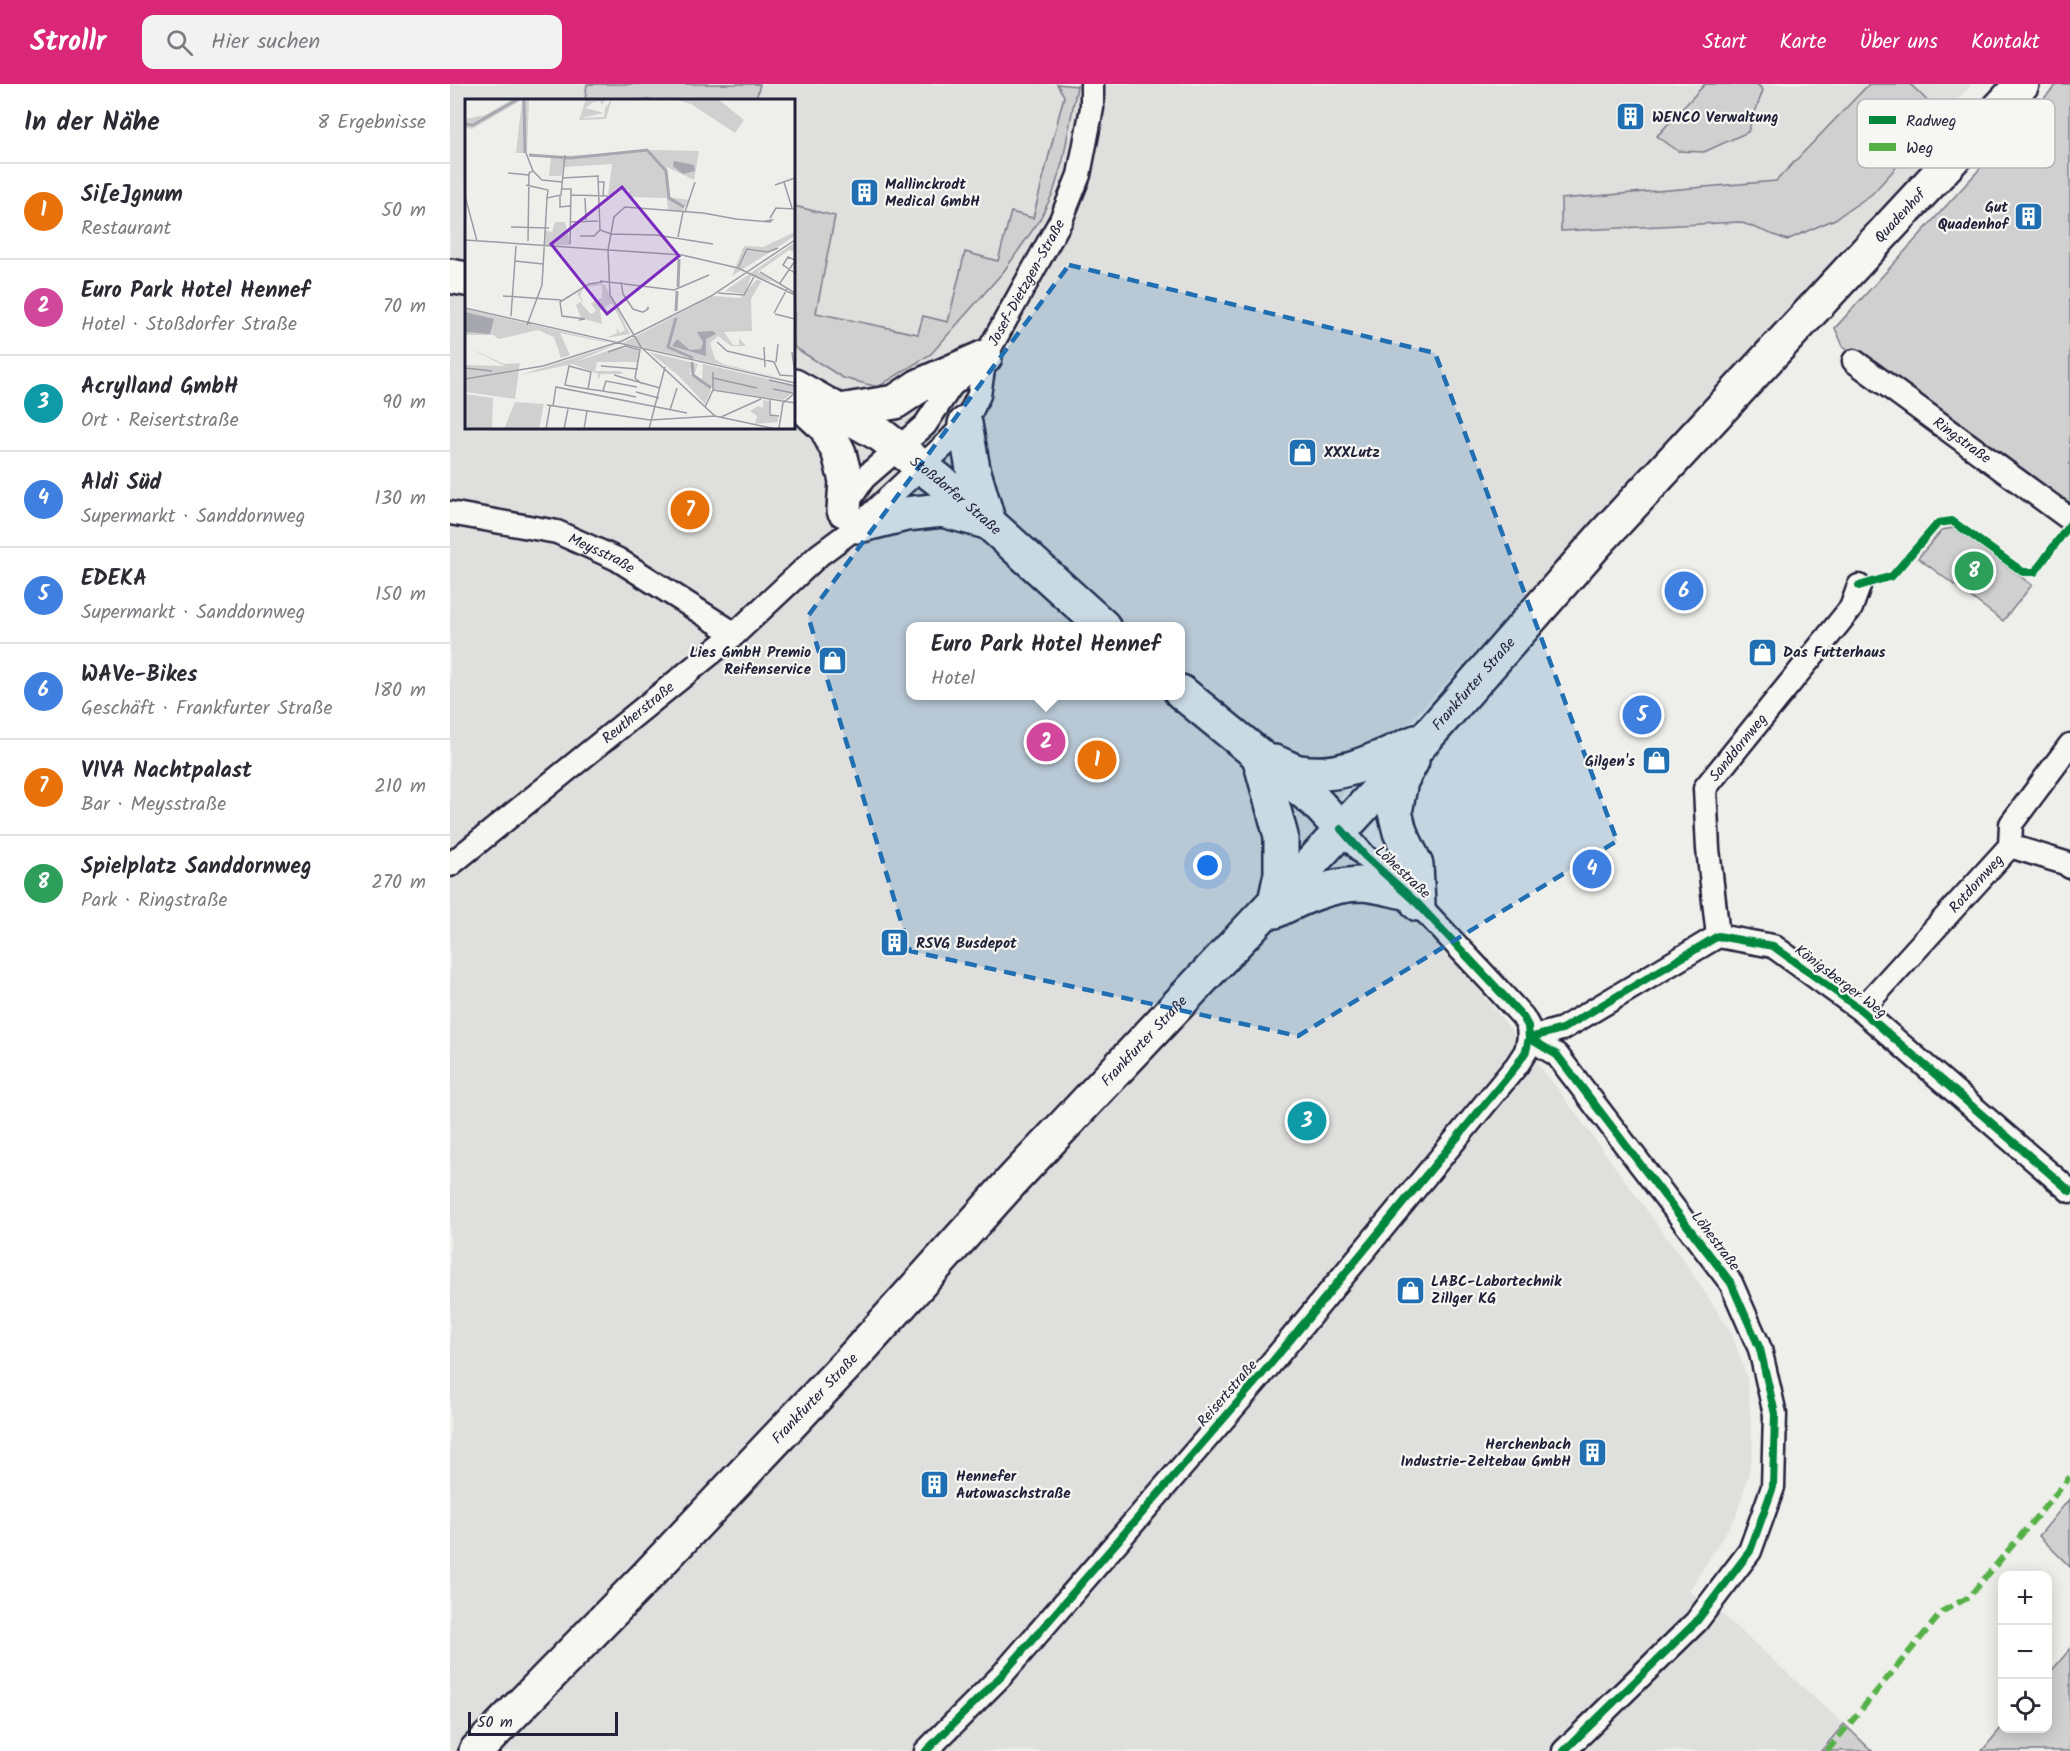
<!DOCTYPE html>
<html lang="de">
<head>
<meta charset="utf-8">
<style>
  :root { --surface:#fff; --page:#f2f2f3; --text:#2b2b33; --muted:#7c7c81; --line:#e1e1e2; --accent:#db2777 }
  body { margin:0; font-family:Kalam,sans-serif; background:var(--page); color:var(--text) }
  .controls { position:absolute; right:18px; bottom:18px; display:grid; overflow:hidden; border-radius:12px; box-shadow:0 3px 15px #0003 }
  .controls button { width:54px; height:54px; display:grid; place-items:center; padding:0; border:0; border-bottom:2px solid var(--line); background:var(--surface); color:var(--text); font:30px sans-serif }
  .scale { position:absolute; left:18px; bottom:15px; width:150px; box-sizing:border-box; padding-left:6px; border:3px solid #22223b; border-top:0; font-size:16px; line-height:21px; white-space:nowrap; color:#22223b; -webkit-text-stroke:4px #f6f6f2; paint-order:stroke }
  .you { position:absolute; left:758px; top:782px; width:21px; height:21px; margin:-15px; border:4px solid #fff; border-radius:50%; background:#1a73e8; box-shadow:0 0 0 9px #1a73e833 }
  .badge { display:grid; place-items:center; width:39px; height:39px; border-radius:50%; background:var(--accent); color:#fff; font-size:20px; font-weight:700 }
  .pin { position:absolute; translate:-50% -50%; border:3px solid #fff; box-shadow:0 2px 6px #0006 }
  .popup { position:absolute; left:456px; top:538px; width:279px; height:78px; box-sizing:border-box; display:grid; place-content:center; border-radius:12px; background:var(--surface); filter:drop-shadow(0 2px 4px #0005); font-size:20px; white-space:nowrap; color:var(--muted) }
  .popup b { font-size:22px; color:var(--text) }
  .popup::after { content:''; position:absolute; left:50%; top:100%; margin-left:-12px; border:12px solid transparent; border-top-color:var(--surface) }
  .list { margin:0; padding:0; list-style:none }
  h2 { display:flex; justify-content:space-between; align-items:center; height:78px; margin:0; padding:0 24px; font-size:26px }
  h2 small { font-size:20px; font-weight:400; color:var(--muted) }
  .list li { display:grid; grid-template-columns:39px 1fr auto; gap:18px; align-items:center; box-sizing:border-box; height:96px; padding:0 24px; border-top:2px solid var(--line) }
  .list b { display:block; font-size:22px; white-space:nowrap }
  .list p { margin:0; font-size:20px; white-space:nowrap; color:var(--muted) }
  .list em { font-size:20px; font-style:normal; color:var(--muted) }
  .icon { flex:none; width:33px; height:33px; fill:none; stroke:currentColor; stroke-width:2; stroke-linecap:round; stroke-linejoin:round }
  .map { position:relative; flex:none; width:1620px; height:1667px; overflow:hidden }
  header { display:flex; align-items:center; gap:36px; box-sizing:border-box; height:84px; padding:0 30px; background:var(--accent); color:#fff }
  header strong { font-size:28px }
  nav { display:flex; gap:33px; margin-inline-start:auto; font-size:21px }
  .search { width:420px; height:54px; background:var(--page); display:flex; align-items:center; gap:15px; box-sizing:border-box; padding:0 21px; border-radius:12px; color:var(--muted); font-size:22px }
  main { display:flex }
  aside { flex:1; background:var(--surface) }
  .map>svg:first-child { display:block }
  .built { fill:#dfdfde; fill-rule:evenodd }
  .green { fill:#d0d0d1; stroke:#797986; stroke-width:1.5 }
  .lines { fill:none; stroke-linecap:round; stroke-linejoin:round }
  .minor-casing { stroke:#22223b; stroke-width:27 }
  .secondary-casing { stroke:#22223b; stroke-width:38 }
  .minor { stroke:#f6f6f2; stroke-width:22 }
  .secondary { stroke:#f6f6f2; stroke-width:33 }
  .quiet { stroke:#55b146; stroke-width:6; stroke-dasharray:12 6; stroke-linecap:butt }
  .cycleway-casing { stroke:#f6f6f2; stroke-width:11 }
  .cycleway { stroke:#00873e; stroke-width:8 }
  .marked { fill:#1f6fb2; fill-opacity:0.2; stroke:#1f6fb2; stroke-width:4.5; stroke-dasharray:12 8; stroke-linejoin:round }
  .labels { text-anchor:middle; stroke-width:4.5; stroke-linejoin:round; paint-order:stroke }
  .poi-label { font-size:15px; font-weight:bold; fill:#22223b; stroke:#f6f6f2; text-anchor:start }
  .street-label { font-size:15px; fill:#22223b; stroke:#f6f6f2 }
  .inset-river { fill:none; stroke:#a7a7af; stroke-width:3 }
  .inset-road { fill:none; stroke:#9c9ca5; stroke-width:1.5 }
  .view { fill:#7b2cbf; fill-opacity:0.15; stroke:#7b2cbf; stroke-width:3 }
  .inset-edge { fill:none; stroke:#22223b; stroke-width:3 }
  .key { fill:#f6f6f2; stroke:#b6b6bb; stroke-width:1.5 }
  .key-label { font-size:16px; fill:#22223b }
</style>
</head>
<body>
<header>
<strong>Strollr</strong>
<div class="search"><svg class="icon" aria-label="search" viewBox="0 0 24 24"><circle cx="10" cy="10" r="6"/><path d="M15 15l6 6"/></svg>Hier suchen</div>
<nav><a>Start</a><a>Karte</a><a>Über uns</a><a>Kontakt</a></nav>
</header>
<main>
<aside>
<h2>In der Nähe<small>8 Ergebnisse</small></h2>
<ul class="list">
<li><span class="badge" style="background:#e8710a">1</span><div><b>Si[e]gnum</b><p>Restaurant</p></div><em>50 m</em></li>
<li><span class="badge" style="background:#d1479c">2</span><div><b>Euro Park Hotel Hennef</b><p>Hotel · Stoßdorfer Straße</p></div><em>70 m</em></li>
<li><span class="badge" style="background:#0f9aa8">3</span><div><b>Acrylland GmbH</b><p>Ort · Reisertstraße</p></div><em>90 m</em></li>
<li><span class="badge" style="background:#3f7fe0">4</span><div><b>Aldi Süd</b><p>Supermarkt · Sanddornweg</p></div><em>130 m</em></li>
<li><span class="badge" style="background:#3f7fe0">5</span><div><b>EDEKA</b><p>Supermarkt · Sanddornweg</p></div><em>150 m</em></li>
<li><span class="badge" style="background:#3f7fe0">6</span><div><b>WAVe-Bikes</b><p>Geschäft · Frankfurter Straße</p></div><em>180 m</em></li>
<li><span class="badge" style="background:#e8710a">7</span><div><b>VIVA Nachtpalast</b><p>Bar · Meysstraße</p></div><em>210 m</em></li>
<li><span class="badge" style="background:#2e9e5b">8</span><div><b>Spielplatz Sanddornweg</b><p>Park · Ringstraße</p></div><em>270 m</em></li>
</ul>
</aside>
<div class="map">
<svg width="1620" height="1667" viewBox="0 0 1620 1667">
  <rect width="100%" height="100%" fill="#eeeeeb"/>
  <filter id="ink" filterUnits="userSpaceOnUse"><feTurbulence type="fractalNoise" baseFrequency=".0167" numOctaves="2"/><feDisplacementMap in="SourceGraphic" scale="12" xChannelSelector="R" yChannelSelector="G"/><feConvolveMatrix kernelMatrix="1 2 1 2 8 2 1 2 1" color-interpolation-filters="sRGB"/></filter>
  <g filter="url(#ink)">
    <path class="built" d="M0,0H1522L1500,24L1515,39L882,722L1107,1004L1237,1181L1282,1250L1297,1294L1303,1363L1298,1393L1286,1432L1239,1507L1273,1531L1394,1640L1371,1667H0ZM16,16H344V344H16ZM461,542H731V612H461Z"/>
    <g class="green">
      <polygon points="137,0 310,0 306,16 135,16"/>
      <polygon points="607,0 627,2 613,76 603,109 589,137 554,187 481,270 428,303 393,294 344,263 344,122 385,132 366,229 468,250 473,232 498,238 515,168 548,177 561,128 583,134 614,12"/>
      <polygon points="1255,0 1307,0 1313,6 1298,48 1254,68 1228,67 1207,52"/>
      <polygon points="1419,0 1460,0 1493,32 1422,110 1385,135 1337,156 1290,138 1111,147 1111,115 1326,97"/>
      <polygon points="1607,0 1620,0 1620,419 1393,262 1385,244"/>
      <polygon points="1503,444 1582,501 1553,537 1468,474 1492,446"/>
      <polygon points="1620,1414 1620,1483 1589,1452"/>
      <polygon points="1620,1565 1620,1667 1532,1667 1552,1643 1598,1644 1598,1591"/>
      <polygon points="1394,1640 1422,1667 1371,1667"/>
    </g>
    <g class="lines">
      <defs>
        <g id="minor">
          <path id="s1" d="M1404,277L1620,435"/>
          <path id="s2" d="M396,421L414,394L475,341L501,302L535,273L611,136L629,91L642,24V0"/>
          <path id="s3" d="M0,429L107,448L167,475L285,550"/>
          <polyline points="891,745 915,772 968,820 1042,899 1073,933 1078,942 1079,954 1107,971 1281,1199 1310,1265 1325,1330 1323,1403 1300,1467 1246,1538 1114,1667"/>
          <polyline points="1560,762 1615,779 1620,783"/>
          <path id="s4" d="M0,781L285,550L369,471L408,442L497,359L515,340L529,311L535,273"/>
          <path id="s5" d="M1268,852L1258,765L1255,704L1401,524L1409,502"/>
          <path id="s6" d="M1411,926L1560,762L1561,740L1620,661"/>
          <polyline points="476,1667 551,1592 808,1295 1067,981 1076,967 1079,954 1112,945 1268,852 1323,862 1411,926 1620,1107"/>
        </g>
        <g id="secondary">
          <polyline points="0,192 16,195"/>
          <path id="s7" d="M344,302L431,351L489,396L539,439L653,542"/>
          <polyline points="347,316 376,343 389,369 396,397 394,426"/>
          <polyline points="390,327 445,318 469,302 535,273"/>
          <polyline points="515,340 523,385 539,439"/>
          <polyline points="408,442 456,430 492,426 533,437"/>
          <polyline points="731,608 866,718 891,745"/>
          <polyline points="809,672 831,752 831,790 825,818"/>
          <polyline points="962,677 951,697 945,728 950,748 966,781 968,820"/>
          <path d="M824,678C833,681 842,687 850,688C891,695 929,674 966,658"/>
          <path d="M825,827C851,814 879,801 909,800C923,800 940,805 955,808"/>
          <path id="s8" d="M26,1667L196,1493L400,1277L562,1097L863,777L975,655L1152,453L1572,0"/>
        </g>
      </defs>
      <use href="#minor" class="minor-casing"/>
      <use href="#secondary" class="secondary-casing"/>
      <use href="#minor" class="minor"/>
      <use href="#secondary" class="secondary"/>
      <polyline class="quiet" points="1377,1667 1493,1527 1519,1513 1620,1393"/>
      <defs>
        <g id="cycleway">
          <polyline points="1409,502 1442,492 1488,439 1502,437 1573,488 1585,488 1620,440"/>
          <polyline points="891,745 915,772 968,820 1042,899 1073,933 1078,942 1079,954 1107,971 1281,1199 1310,1265 1325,1330 1323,1403 1300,1467 1246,1538 1114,1667"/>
          <polyline points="476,1667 551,1592 808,1295 1067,981 1076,967 1079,954 1112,945 1268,852 1323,862 1411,926 1620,1107"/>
        </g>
      </defs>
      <use href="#cycleway" class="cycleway-casing"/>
      <use href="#cycleway" class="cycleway"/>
    </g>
  </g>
  <path class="marked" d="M619,181L985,269L1167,757L848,952L460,867L358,532Z"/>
  <defs>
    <symbol id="building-square" viewBox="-11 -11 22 22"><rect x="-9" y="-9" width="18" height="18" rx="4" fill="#1f6fb2" stroke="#f6f6f2"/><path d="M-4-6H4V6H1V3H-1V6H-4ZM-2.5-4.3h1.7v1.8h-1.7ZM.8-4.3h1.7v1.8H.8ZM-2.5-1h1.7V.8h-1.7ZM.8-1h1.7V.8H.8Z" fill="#fff"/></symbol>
    <symbol id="shop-square" viewBox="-11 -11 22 22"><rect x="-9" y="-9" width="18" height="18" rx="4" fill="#1f6fb2" stroke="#f6f6f2"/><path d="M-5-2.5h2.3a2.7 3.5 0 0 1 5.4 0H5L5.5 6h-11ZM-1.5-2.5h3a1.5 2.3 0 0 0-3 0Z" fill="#fff"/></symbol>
  </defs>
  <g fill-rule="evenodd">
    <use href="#building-square" x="1164" y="16" width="33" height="33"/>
    <use href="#building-square" x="398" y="92" width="33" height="33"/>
    <use href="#building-square" x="1562" y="116" width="33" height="33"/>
    <use href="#shop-square" x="836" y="352" width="33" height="33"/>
    <use href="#shop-square" x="1296" y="552" width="33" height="33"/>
    <use href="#shop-square" x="366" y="560" width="33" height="33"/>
    <use href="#shop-square" x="1190" y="660" width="33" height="33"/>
    <use href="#building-square" x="428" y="842" width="33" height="33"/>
    <use href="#shop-square" x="944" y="1190" width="33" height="33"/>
    <use href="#building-square" x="1126" y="1352" width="33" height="33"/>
    <use href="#building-square" x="468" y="1384" width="33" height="33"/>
  </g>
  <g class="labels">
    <g class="poi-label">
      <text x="1202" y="38">WENCO Verwaltung</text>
      <text x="435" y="105">Mallinckrodt<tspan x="435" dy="17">Medical GmbH</tspan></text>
      <text x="1558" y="128" text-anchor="end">Gut<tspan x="1558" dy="17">Quadenhof</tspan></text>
      <text x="874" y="373">XXXLutz</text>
      <text x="361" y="573" text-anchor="end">Lies GmbH Premio<tspan x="361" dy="17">Reifenservice</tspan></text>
      <text x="1333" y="573">Das Futterhaus</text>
      <text x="1185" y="682" text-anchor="end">Gilgen's</text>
      <text x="466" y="864">RSVG Busdepot</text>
      <text x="981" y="1202">LABC-Labortechnik<tspan x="981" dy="17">Zillger KG</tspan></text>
      <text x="1121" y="1365" text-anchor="end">Herchenbach<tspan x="1121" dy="17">Industrie-Zeltebau GmbH</tspan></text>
      <text x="506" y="1397">Hennefer<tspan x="506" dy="17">Autowaschstraße</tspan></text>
    </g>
    <g class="street-label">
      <text dy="5" stroke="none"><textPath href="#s8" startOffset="2094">Quadenhof</textPath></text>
      <text dy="5" stroke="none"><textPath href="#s2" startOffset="290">Josef-Dietzgen-Straße</textPath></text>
      <text dy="5" stroke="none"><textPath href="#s1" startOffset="134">Ringstraße</textPath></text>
      <text dy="5" stroke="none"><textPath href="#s7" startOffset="196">Stoßdorfer Straße</textPath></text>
      <text dy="5" stroke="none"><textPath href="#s3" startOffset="158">Meysstraße</textPath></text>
      <text dy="5" stroke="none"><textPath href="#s8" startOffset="1461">Frankfurter Straße</textPath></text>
      <text dy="5" stroke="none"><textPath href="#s4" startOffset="242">Reutherstraße</textPath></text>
      <text dy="5" stroke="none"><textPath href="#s5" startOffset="201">Sanddornweg</textPath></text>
      <text transform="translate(953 788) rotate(43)" y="5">Löhestraße</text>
      <text dy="5" stroke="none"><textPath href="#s6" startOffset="171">Rotdornweg</textPath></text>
      <text transform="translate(1391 897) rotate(37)" y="5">Königsberger Weg</text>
      <text dy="5" stroke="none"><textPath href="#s8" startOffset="975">Frankfurter Straße</textPath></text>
      <text transform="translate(1266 1157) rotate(53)" y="5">Löhestraße</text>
      <text transform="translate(777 1309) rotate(-49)" y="5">Reisertstraße</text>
      <text dy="5" stroke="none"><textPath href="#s8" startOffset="489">Frankfurter Straße</textPath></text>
    </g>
  </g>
  <g transform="translate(15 15)">
    <rect width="330" height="330" fill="#eeeeeb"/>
    <path d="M48,0H64L62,54H51L57,1L7,30L0,28V20L20,16ZM121,0H141L137,6L135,2L129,3L120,9L139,14L116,19L139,18L140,9L147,0L141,20L114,21ZM210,0H253L279,21L270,34L226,5ZM190,51L234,52L229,81L202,68L204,98L224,101L218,112H203L202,99L164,98V91H150L149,96H143L147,65L99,68L96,77H84L86,57L99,60L100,57ZM90,123H100L105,146H80V131L87,133ZM330,133V137L267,177L279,147L298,148ZM330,143V153L324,151L293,173L309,183L286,177L280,195L260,192ZM292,180L300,185L296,183L286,200L287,232L259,233L268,246H274V239L281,247H266L253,237L245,244L250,260L258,265L323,281L158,244L248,197L275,199ZM128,185H137L140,186L165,235L141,239L152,234V229L155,234L160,231L147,204L135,211L137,225L116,219L111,206L117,202L112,195L118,190L115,197L118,202L116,204L126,215L131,212L126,204L137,199V186L121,188ZM0,210L138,242L144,243H139L95,234L105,256L96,259L89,238L73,231L34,240L28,236H0ZM153,245L110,263L154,248L174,251V263H132L130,272H155L159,275H136L133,281V275L108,265L55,276ZM0,247L39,265L55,264L50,300L0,293V266L40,267ZM184,253L233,265L229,276L226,268L225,275L246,291L240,305L214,277ZM238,265L330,286V292L318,301L249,290L237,281ZM0,295L28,299L27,330H0ZM298,301L304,302V316L313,318V323L290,325L292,317L285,312L293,307L298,309ZM50,303L79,305L74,330H39Z" fill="#d0d0d1"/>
    <path d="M209,62L229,66L230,72L218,75L208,67ZM0,213L29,220L25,235L0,233ZM248,232L251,235L241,240V257L207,247L212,240L225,251L236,250L238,243L232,233Z" fill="#a7a7af"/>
    <path class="inset-river" d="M59,0L60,54M0,25L8,26L53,0M64,56L106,59L182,51L201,72L204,99L219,108M213,188L214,160M211,212L212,192M211,219L203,248L228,259M227,263L228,276L246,289"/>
    <path class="inset-road" d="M61,54L68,72M43,74L64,76M97,79L133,77L135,131L146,135L191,136L248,145M134,83H139L138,97M319,83L327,109M61,86L83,91L82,99M310,86L330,79M96,90H106L105,145M106,96L143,97M0,97L12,142M95,97V108L105,107M120,99L121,121M220,113L230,83M305,119L311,109L330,110M105,123L133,122M46,128L84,129M115,137H129L135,131M213,138L218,113M0,141L217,156L273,169L330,196M63,142L64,74L68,72L77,81L97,83M143,151L149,118L160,108L238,114L271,120L305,123L307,121L300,122M143,151L145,196L176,248L250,317L311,330M330,161L323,158L318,166L330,174M50,162L78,165M273,169L282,150L303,153L313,149M295,173L330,194M135,182L209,191L244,176M156,183L158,195L168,210L177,213H178L182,211L183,210V208L182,211M315,184L330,162M253,194L279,196L290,176M38,197L96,201M0,209L330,284M309,214L322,190M310,215L330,220M46,217L51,147M114,221L120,220L97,217L95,203L124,185L138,183M62,226L77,186L82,99L96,96L100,56M252,243L262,252L309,263L315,276L328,277M299,248L300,268M143,253L160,247L175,251L170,279L177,285M327,253L330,276M311,263L313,245M136,267L173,270M0,269L27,272M149,276L195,289M248,279L292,289M0,280L78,267L157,242L246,197L330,141M304,281L330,287M123,290L126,273L104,267L100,286L111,288L123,290L138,292L143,293L157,295L171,298M308,290L328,294M248,291L330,304M138,292L141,282L172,288M171,293L194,299M305,301V316L314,317M82,306L185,321L250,317M88,307L91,288L222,314M240,308L248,291V273M205,311L212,289M256,318L296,300M314,329L318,304L330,294M81,330L85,307M99,330L103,310M119,330L122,312M184,330L200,268"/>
    <path class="view" d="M157,88L214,157L142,215L86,145Z"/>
    <rect width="330" height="330" class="inset-edge"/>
  </g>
  <rect x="1407" y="15" width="198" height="69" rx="9" class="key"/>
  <rect x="1419" y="32" width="27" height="8" fill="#00873e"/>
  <rect x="1419" y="59" width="27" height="8" fill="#55b146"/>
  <g class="key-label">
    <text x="1456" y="42">Radweg</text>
    <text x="1456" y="69">Weg</text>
  </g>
</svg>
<div class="controls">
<button>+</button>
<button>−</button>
<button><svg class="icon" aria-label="locate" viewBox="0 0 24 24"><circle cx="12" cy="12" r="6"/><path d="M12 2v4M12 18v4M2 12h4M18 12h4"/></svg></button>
</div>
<div class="scale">50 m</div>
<div class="you"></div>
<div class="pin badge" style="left:647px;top:676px;background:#e8710a">1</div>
<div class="pin badge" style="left:596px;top:658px;background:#d1479c">2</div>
<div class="popup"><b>Euro Park Hotel Hennef</b>Hotel</div>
<div class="pin badge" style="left:857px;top:1037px;background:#0f9aa8">3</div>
<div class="pin badge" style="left:1142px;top:785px;background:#3f7fe0">4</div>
<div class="pin badge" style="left:1192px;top:631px;background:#3f7fe0">5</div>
<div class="pin badge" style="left:1234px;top:507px;background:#3f7fe0">6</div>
<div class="pin badge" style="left:240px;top:426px;background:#e8710a">7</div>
<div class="pin badge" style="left:1524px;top:487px;background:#2e9e5b">8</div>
</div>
</main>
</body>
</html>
